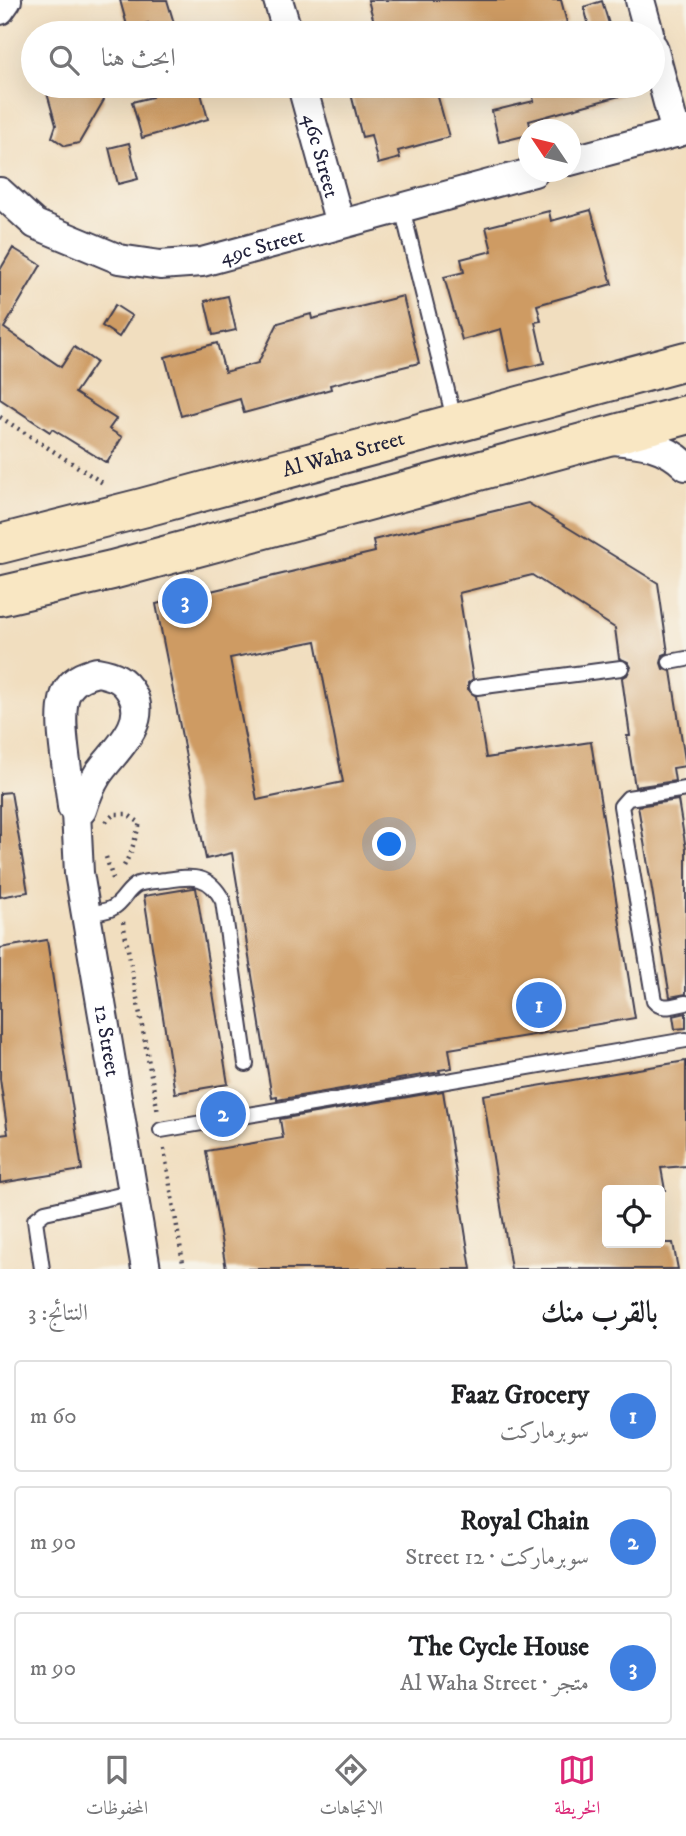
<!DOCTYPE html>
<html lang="ar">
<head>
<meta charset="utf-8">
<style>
  :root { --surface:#fff; --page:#f2f2f2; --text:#202124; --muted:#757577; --line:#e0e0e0; --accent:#db2777 }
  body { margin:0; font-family:"IM FELL DW Pica",Amiri,serif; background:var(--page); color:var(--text); direction:rtl }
  .controls { position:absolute; right:21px; bottom:21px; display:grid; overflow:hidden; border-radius:7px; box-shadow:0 7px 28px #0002 }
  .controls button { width:63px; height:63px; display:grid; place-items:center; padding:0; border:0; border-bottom:2px solid var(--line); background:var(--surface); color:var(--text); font:35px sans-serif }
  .compass { position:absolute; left:518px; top:119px; width:63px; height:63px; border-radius:50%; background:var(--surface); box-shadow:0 7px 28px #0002; rotate:305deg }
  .you { position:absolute; left:390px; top:845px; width:24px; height:24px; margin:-18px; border:5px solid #fff; border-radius:50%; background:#1a73e8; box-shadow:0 0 0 10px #1a73e833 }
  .badge { display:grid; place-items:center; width:46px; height:46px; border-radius:50%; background:var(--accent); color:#fff; font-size:23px; font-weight:700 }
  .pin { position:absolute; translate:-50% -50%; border:4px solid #fff; box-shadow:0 2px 7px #0006 }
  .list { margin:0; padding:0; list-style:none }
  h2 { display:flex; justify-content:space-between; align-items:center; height:91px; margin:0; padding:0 28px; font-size:30px }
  h2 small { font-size:23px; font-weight:400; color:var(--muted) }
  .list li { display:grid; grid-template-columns:46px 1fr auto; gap:21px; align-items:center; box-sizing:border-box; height:112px; margin:0 14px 14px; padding:0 14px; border:2px solid var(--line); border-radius:7px }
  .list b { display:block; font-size:26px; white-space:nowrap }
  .list p { margin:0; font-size:23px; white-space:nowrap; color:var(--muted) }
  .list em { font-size:23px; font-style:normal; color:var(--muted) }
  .icon { flex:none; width:38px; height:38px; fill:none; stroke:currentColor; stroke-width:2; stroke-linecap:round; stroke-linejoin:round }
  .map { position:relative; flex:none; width:686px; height:1269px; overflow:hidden; direction:ltr }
  .search { position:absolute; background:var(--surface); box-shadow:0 7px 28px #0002; left:21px; right:21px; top:21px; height:77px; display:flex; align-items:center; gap:18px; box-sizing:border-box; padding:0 24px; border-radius:38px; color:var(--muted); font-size:26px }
  .sheet { height:469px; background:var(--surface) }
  nav { display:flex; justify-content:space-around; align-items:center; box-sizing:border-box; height:98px; border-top:2px solid var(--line); background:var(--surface); font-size:19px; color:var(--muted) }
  nav a { display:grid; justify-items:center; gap:4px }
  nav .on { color:var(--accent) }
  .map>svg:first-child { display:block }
  .building { fill:#ce9b63; fill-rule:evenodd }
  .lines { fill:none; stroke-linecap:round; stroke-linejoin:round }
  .lane-casing { stroke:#413e4f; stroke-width:18 }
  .street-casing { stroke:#413e4f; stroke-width:32 }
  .secondary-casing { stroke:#413e4f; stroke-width:42 }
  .path { stroke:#413e4f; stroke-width:4.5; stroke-dasharray:2 5; stroke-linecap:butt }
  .lane { stroke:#fff; stroke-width:14 }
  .street { stroke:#fff; stroke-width:28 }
  .secondary { stroke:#f9e7c3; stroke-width:38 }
  .labels { text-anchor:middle; stroke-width:7; stroke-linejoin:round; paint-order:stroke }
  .street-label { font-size:21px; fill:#22223b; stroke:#f7f3e8 }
</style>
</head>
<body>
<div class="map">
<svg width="686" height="1269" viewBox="0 0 686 1269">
  <rect width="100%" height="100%" fill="#f7f3e8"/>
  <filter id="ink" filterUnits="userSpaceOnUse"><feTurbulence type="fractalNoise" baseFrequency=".0143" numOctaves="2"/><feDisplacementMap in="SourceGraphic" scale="14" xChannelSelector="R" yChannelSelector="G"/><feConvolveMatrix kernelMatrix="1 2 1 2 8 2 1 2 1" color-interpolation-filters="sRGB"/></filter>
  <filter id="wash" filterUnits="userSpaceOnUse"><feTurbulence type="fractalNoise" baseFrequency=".00686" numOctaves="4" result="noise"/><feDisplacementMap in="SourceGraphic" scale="28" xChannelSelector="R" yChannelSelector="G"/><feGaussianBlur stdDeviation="1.57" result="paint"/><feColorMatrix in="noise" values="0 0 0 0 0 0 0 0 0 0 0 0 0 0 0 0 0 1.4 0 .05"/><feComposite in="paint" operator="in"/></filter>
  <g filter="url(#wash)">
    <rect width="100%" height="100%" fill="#f1debf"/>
    <g id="blocks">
      <g class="building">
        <polygon points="120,0 167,0 177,33 149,33 148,23 128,29"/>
        <polygon points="368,0 561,0 567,23 530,33 377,33"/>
        <polygon points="602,1 609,24 590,30 584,7"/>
        <polygon points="45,86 98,86 104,100 79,143 65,146 52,137 56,125"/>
        <polygon points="149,86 199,86 208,119 142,138 132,102 152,97"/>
        <polygon points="349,86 435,86 449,137 398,151 400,158 378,164 371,135 362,137"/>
        <polygon points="530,86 633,86 634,92 529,121 531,130 528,130 528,135 499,142 492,111 534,101"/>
        <polygon points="129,143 138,179 118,184 109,148"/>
        <polygon points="591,210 612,284 537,305 541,321 535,322 544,363 510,371 501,329 462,340 444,277 464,272 461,259 492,251 486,227 549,211 551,221"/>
        <polygon points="13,248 41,265 4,328 61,367 74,347 96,362 75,393 116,419 109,429 122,437 107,463 52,429 50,432 0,399 0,270"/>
        <polygon points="228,296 236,330 213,335 205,301"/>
        <polygon points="403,296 419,363 330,385 331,389 244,413 240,399 181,416 165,357 217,343 225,372 258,363 278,323 311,314 312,319"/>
        <polygon points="115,305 132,316 119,337 102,326"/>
        <path d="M528,503L658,583L668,653L663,655L661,663L663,669L671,671L686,766L673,768L675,781L635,787L627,736H630L622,678L627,675L631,667L628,662L619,658L615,628L532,575L459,593L473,679L468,683V689L476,696L486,758L591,742L635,1018L449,1049L452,1068L439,1070L440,1072L277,1100V1097L272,1098L232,853L206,859L156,604L375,552L373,540ZM316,641L343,782L257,800L230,658Z"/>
        <polygon points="11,792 28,892 0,897 0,793"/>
        <polygon points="678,800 686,849 686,994 670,997 638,806"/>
        <polygon points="193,888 196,888 228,1084 175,1093 144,896"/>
        <polygon points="47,940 82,1170 0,1183 0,1135 8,1134 0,1079 0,948"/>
        <polygon points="686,1013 686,1028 675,1029 673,1016"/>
        <polygon points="686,1061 686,1166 661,1168 665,1190 607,1190 607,1243 673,1243 678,1269 511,1269 483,1095"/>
        <polygon points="443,1091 471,1269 226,1269 206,1151 283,1138 280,1119"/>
      </g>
    </g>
  </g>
  <g filter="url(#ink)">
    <use href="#blocks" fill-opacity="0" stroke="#413e4f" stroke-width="2"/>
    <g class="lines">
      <defs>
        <g id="lane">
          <polyline points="402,208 455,423"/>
          <polyline points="670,662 686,659"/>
          <polyline points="477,687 621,668"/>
          <path d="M686,789L628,798L621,806L654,1001C662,1011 675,1005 686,1003"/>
          <path d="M87,914C96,912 107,912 114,907C124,901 127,889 138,884C146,881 157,881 166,880C193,876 209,874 223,901L246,1064"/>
          <polyline points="161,1130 686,1040"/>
          <polyline points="42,1269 35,1220 45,1212 134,1192"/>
        </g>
        <g id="street">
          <polyline points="278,0 288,33"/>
          <polyline points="640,0 649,33"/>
          <polyline points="0,10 7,0"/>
          <polyline points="653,47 676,133"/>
          <path id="s1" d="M302,86L340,224"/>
          <polyline points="570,161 686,130"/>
          <path id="s2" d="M0,192L35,224L119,259L160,265L202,262L534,172"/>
          <path d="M612,440C640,442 665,445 686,466"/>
          <path d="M97,672C114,675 124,679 132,694C149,724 113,752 98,774C91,785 86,797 82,810L76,812L72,807C70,779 53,709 69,688C76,678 86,675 97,672Z"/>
          <path id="s3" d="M76,812L79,873L146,1269"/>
        </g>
        <g id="secondary">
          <path id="s4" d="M0,544L142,508L686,361"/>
          <polyline points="0,596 112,570 686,415"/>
        </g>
      </defs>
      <use href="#lane" class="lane-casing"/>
      <use href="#street" class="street-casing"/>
      <use href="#secondary" class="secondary-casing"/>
      <g class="path">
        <polyline points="0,417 106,485"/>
        <polyline points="106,822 114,814 127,814 140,823 131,852 122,870"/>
        <polyline points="106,857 114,882"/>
        <polyline points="123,922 158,1113"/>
        <polyline points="164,1149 184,1269"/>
      </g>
      <use href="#lane" class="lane"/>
      <use href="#street" class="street"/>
      <use href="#secondary" class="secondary"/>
    </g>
  </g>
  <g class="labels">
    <g class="street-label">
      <text dy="7" stroke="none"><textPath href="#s1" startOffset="72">46c Street</textPath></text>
      <text dy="7" stroke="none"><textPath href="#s2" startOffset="284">49c Street</textPath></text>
      <text dy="7" stroke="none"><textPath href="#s4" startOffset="355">Al Waha Street</textPath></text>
      <text dy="7" stroke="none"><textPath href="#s3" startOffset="231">12 Street</textPath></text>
    </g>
  </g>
</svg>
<div class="controls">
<button><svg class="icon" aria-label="locate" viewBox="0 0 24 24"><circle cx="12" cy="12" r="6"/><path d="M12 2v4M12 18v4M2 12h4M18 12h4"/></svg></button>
</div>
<svg class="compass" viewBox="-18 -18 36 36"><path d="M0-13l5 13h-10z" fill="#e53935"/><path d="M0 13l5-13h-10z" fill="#757577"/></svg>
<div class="you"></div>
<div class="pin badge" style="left:539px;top:1005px;background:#3f7fe0">1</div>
<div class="pin badge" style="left:223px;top:1114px;background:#3f7fe0">2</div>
<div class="pin badge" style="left:185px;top:601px;background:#3f7fe0">3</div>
<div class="search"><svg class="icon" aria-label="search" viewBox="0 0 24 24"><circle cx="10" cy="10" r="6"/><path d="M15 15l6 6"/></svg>ابحث هنا</div>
</div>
<section class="sheet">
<h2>بالقرب منك<small>النتائج: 3</small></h2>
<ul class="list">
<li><span class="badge" style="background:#3f7fe0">1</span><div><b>Faaz Grocery</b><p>سوبرماركت</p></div><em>60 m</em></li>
<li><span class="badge" style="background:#3f7fe0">2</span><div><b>Royal Chain</b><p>سوبرماركت · 12 Street</p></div><em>90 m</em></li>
<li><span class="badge" style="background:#3f7fe0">3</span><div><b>The Cycle House</b><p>متجر · Al Waha Street</p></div><em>90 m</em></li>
</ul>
</section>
<nav>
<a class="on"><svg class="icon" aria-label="map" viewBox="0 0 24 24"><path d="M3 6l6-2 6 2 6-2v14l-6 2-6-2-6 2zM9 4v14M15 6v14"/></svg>الخريطة</a>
<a><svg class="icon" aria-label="directions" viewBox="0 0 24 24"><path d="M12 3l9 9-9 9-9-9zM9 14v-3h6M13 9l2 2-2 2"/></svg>الاتجاهات</a>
<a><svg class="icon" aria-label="saved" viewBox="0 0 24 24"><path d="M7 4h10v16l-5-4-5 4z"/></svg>المحفوظات</a>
</nav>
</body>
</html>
